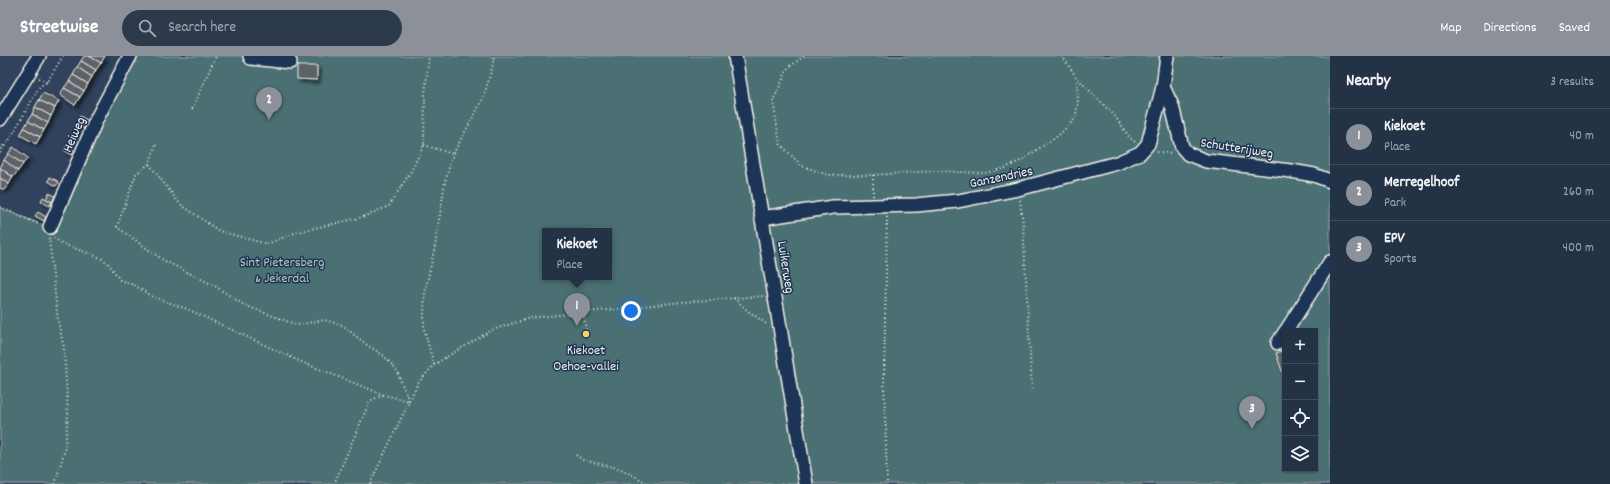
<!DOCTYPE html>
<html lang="en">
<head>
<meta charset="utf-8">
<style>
  :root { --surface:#243245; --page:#2c3a4c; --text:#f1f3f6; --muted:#a3aab3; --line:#414d5e; --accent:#8c9099 }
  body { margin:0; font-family:Dekko,sans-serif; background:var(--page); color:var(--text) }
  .controls { position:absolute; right:12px; bottom:12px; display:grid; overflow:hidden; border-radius:0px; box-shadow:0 1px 3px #0004 }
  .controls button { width:36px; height:36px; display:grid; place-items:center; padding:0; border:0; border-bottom:1px solid var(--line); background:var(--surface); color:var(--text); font:20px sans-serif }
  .you { position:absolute; left:631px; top:255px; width:14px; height:14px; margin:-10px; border:3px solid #fff; border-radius:50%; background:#1a73e8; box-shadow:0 0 0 6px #1a73e833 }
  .badge { display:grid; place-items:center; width:26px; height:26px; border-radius:50%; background:var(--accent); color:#fff; font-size:13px; font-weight:700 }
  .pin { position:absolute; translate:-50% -33px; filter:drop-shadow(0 1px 2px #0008) }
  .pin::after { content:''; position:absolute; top:21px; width:14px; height:12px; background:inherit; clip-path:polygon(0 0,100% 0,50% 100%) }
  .popup { position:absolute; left:542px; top:172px; width:70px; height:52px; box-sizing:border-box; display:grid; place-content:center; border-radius:0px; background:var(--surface); filter:drop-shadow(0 1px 3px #0005); font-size:13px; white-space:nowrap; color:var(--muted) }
  .popup b { font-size:15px; color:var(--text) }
  .popup::after { content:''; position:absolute; left:50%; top:100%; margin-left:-8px; border:8px solid transparent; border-top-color:var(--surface) }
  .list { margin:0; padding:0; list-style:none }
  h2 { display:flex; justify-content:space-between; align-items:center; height:52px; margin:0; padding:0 16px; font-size:17px }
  h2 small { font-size:13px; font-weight:400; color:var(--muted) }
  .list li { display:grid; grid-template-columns:26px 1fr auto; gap:12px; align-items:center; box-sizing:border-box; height:56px; padding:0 16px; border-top:1px solid var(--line) }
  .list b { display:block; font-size:15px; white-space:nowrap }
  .list p { margin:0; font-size:13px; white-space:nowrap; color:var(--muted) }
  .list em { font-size:13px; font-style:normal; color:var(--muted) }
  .icon { flex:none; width:22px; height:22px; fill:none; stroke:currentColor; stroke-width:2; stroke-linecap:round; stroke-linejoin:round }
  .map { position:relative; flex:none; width:1330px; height:428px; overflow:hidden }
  header { display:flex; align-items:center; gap:24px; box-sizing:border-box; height:56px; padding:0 20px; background:var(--accent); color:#fff }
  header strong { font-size:19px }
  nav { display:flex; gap:22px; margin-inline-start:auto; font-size:14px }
  .search { width:280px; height:36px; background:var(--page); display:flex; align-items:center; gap:10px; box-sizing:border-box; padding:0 14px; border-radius:22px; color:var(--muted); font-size:15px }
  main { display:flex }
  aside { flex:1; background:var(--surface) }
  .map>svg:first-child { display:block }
  .green { fill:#4b7073; stroke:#a0b0ae; fill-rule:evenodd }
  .building { fill:#5c6268; stroke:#f4f1e8; filter:url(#shadow) }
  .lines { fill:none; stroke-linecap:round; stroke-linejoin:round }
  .minor-casing { stroke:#f4f1e8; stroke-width:16 }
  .path { stroke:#f4f1e8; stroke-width:2; stroke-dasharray:1 3; stroke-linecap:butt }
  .minor { stroke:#1d3557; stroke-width:13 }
  .poi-dot { fill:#ffd166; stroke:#1d3557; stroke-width:1.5 }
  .labels { text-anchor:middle; stroke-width:3; stroke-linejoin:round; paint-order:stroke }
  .street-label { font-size:14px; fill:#f4f1e8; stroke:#1d3557 }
  .park-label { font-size:14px; fill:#b9c4bf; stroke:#1d3557 }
  .poi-label { font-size:14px; fill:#f4f1e8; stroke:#1d3557 }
</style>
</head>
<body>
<header>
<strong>Streetwise</strong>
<div class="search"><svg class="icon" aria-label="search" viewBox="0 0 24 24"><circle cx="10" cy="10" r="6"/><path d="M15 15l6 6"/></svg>Search here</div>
<nav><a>Map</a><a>Directions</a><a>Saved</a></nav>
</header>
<main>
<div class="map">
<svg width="1330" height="428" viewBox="0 0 1330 428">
  <defs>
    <filter id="shadow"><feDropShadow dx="3" dy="3" stdDeviation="2" flood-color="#0009"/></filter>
  </defs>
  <rect width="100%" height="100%" fill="#30425c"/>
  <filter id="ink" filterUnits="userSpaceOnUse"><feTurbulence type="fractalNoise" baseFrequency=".025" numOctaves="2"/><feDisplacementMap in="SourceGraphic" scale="8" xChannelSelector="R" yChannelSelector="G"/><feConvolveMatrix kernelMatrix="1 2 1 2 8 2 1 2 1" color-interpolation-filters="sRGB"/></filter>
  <g filter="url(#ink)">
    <path class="green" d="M137,0H1330V428H0V152L56,174L102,67ZM545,175H609V221H545ZM1285,275H1315V413H1285Z"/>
    <g class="building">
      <polygon points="84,0 89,0 101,7 96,14 81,5"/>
      <polygon points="89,0 105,0 101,7"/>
      <polygon points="81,5 96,14 92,21 77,11"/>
      <polygon points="297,10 317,10 317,24 297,23"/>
      <polygon points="77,11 92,21 88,28 73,19"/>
      <polygon points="73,19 88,28 84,35 69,25"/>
      <polygon points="69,25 84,35 80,41 64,32"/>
      <polygon points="64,32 80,41 75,49 60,39"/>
      <polygon points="43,37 59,45 55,52 39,44"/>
      <polygon points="39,44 55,52 51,60 35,51"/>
      <polygon points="35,51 51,60 48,67 32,58"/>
      <polygon points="32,58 48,67 44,74 28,65"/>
      <polygon points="80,60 89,65 86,69 78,65"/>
      <polygon points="28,65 44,74 40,81 24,72"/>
      <polygon points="78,65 86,69 84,73 75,69"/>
      <polygon points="24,72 40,81 36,88 20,79"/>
      <polygon points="66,90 75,95 72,99 64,94"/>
      <polygon points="13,91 28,102 23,108 8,98"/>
      <polygon points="8,98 23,108 18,115 4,104"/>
      <polygon points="4,104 18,115 13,121 0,112"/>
      <polygon points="0,112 13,121 9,128 0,122"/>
      <polygon points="50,121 59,126 56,130 48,125"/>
      <polygon points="0,122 9,128 4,134 0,132"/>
      <polygon points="49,137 55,140 52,146 46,143"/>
      <polygon points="43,141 52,146 49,150 41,145"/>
      <polygon points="38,156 46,161 44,165 35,160"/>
      <polygon points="1285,294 1285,317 1283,318 1276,297"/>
    </g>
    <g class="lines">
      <defs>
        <g id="minor">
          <polyline points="250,0 251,2 290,6"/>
          <polyline points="735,0 806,428"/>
          <polyline points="1163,31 1172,50 1182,91 1188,98 1206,105 1291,115 1314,119 1330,125"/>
          <polyline points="0,63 39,0"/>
          <polyline points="762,162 833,151 916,149 958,145 1018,133 1117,107 1140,97 1148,88 1163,31 1167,0"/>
          <polyline points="50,171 97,62 130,0"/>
          <polyline points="1286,275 1330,206"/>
          <polyline points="1278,287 1285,276"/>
        </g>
      </defs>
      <use href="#minor" class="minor-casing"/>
      <g class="path">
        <polyline points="804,0 788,12 773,45 780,88 802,110 828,119 873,119 935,115 985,117 1005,112 1020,105 1058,80 1075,63 1078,47 1077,22"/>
        <polyline points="1062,0 1077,22 1114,59 1130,82 1135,86"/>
        <polyline points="39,22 47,26"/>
        <polyline points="192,53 216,0"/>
        <polyline points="156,89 149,108 136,118 117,171 163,204 215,230 244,249 297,269 324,264 342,269 367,289 383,299 396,313 409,345"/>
        <polyline points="424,89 453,98"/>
        <polyline points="0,93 5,88"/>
        <polyline points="1157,96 1173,97"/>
        <polyline points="0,97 10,83 40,30 47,26 63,0"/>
        <polyline points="149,108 180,148 219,175 267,188 297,176 363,161 389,150 411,115 424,89 425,38 429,0"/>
        <polyline points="873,140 873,119"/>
        <polyline points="1020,144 1023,167 1032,334"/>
        <polyline points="0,151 40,169"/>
        <polyline points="887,161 884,322 887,428"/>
        <polyline points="49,182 58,265 64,292 68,358 65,393 55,428"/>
        <polyline points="54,182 63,188 101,202 108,207 120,224 134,229 153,241 187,253 299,305 384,339 409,345"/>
        <polyline points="734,242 748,255 768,269"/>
        <polyline points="583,257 586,274"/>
        <polyline points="434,309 424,273 424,256 425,236 435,190 445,126 453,98 483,43 492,12 494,0"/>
        <polyline points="576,399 583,404 621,413 649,428"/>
        <polyline points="334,428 369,347 373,343 383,339"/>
        <polyline points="370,428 418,327 434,309 443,303 492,274 530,262 682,246 764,240"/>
      </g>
      <use href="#minor" class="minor"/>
    </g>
  </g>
  <circle class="poi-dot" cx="586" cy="278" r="4"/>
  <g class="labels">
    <g class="street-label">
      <text transform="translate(73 78) rotate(-66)" y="5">Heiweg</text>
      <text transform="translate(1237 91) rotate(9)" y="5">Schutterijweg</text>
      <text transform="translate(1001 120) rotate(-12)" y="5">Ganzendries</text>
      <text transform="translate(787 211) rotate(81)" y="5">Luikerweg</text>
    </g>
    <g class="park-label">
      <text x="282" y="210">Sint Pietersberg<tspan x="282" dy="16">&amp; Jekerdal</tspan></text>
    </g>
    <g class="poi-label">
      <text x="586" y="298">Kiekoet<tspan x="586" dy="16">Oehoe-vallei</tspan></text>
    </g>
  </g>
</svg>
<div class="controls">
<button>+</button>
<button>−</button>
<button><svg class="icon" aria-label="locate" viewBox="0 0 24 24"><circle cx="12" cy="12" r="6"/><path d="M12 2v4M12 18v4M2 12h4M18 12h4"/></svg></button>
<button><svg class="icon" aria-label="layers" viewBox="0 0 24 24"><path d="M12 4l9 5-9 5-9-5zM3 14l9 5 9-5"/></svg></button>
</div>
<div class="you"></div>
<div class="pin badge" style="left:577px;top:270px">1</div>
<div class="popup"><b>Kiekoet</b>Place</div>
<div class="pin badge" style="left:269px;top:64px">2</div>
<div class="pin badge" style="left:1252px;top:373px">3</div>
</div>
<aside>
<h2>Nearby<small>3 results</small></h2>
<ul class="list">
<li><span class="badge">1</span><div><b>Kiekoet</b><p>Place</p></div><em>40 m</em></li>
<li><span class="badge">2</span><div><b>Merregelhoof</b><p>Park</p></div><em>260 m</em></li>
<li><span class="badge">3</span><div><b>EPV</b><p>Sports</p></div><em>400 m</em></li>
</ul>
</aside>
</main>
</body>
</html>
